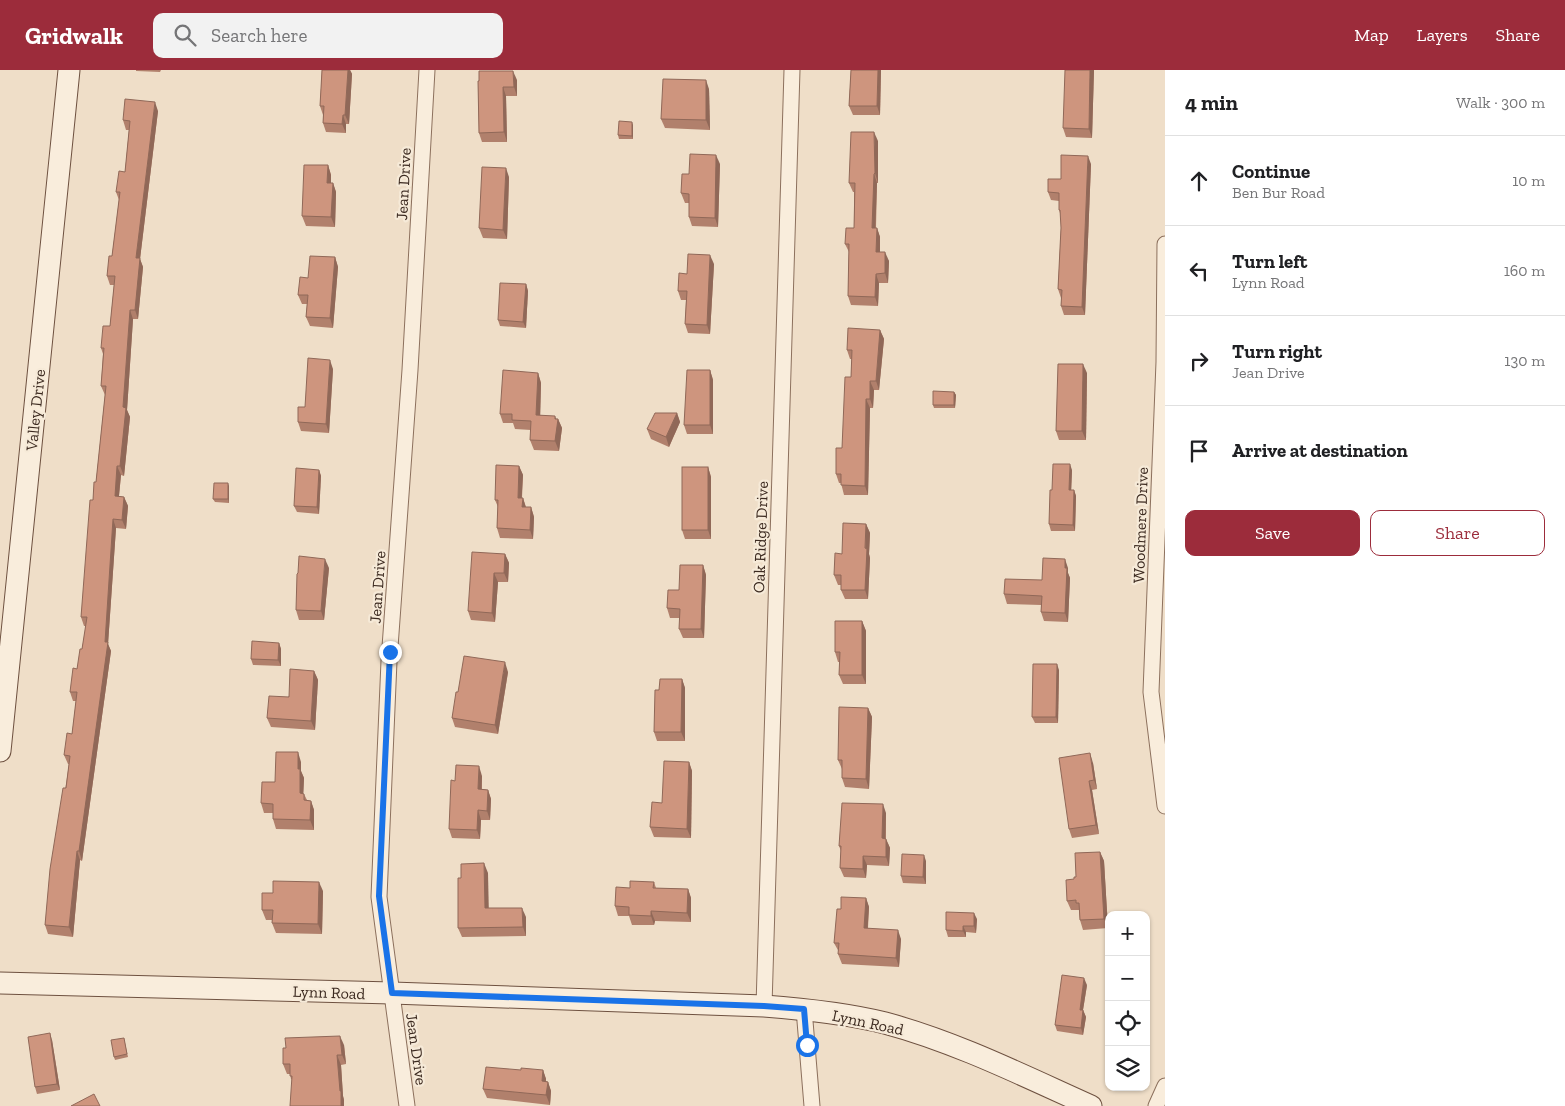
<!DOCTYPE html>
<html lang="en">
<head>
<meta charset="utf-8">
<style>
  :root { --surface:#fff; --page:#f2f2f2; --text:#202124; --muted:#757577; --line:#e0e0e0; --accent:#9c2c3b }
  body { margin:0; font-family:"Zilla Slab",serif; background:var(--page); color:var(--text) }
  .controls { position:absolute; right:15px; bottom:15px; display:grid; overflow:hidden; border-radius:10px; box-shadow:0 1px 4px #0004 }
  .controls button { width:45px; height:45px; display:grid; place-items:center; padding:0; border:0; border-bottom:1px solid var(--line); background:var(--surface); color:var(--text); font:25px sans-serif }
  .stop { position:absolute; width:15px; height:15px; margin:-11px; border:4px solid #1a73e8; border-radius:50%; background:#fff }
  .stop.end { background:#1a73e8; border-color:#fff; box-shadow:0 1px 5px #0008 }
  .list { margin:0; padding:0; list-style:none }
  h2 { display:flex; justify-content:space-between; align-items:center; height:65px; margin:0; padding:0 20px; font-size:21px }
  h2 small { font-size:16px; font-weight:400; color:var(--muted) }
  .list li { display:grid; grid-template-columns:32px 1fr auto; gap:15px; align-items:center; box-sizing:border-box; height:90px; padding:0 20px; border-top:1px solid var(--line) }
  .list b { display:block; font-size:19px; white-space:nowrap }
  .list p { margin:0; font-size:16px; white-space:nowrap; color:var(--muted) }
  .list em { font-size:16px; font-style:normal; color:var(--muted) }
  .actions { display:flex; gap:10px; padding:15px 20px }
  .actions a { flex:1; padding:11px 0; border:1px solid var(--accent); border-radius:10px; text-align:center; font-size:18px; color:var(--accent) }
  .actions .main { background:var(--accent); color:#fff }
  .icon { flex:none; width:28px; height:28px; fill:none; stroke:currentColor; stroke-width:2; stroke-linecap:round; stroke-linejoin:round }
  .map { position:relative; flex:none; width:1165px; height:1036px; overflow:hidden }
  header { display:flex; align-items:center; gap:30px; box-sizing:border-box; height:70px; padding:0 25px; background:var(--accent); color:#fff }
  header strong { font-size:24px }
  nav { display:flex; gap:28px; margin-inline-start:auto; font-size:18px }
  .search { width:350px; height:45px; background:var(--page); display:flex; align-items:center; gap:12px; box-sizing:border-box; padding:0 18px; border-radius:10px; color:var(--muted); font-size:19px }
  main { display:flex }
  aside { flex:1; background:var(--surface) }
  .map>svg:first-child { display:block }
  .lines { fill:none; stroke-linecap:round; stroke-linejoin:round }
  .street-casing { stroke:#8c705d; stroke-width:17 }
  .secondary-casing { stroke:#6e5140; stroke-width:23 }
  .street { stroke:#f9eddc; stroke-width:15 }
  .secondary { stroke:#f9eddc; stroke-width:21 }
  .wall { fill:#b1806c }
  .shaded-wall { fill:#906858 }
  .building { fill:#ce957e; stroke:#906858 }
  .route { stroke:#1a73e8; stroke-width:6 }
  .labels { text-anchor:middle; stroke-width:4.5; stroke-linejoin:round; paint-order:stroke }
  .street-label { font-size:16px; fill:#3c2a20; stroke:#f6ead8 }
</style>
</head>
<body>
<header>
<strong>Gridwalk</strong>
<div class="search"><svg class="icon" aria-label="search" viewBox="0 0 24 24"><circle cx="10" cy="10" r="6"/><path d="M15 15l6 6"/></svg>Search here</div>
<nav><a>Map</a><a>Layers</a><a>Share</a></nav>
</header>
<main>
<div class="map">
<svg width="1165" height="1036" viewBox="0 0 1165 1036">
  <rect width="100%" height="100%" fill="#efdec8"/>
  <g class="lines">
    <defs>
      <g id="street">
        <polyline points="1165,174 1164,292 1151,622 1165,736"/>
        <polyline points="764,936 792,0"/>
        <polyline points="804,939 812,1036"/>
        <polyline points="407,1036 379,827 389,591 410,300 427,0"/>
        <polyline points="1156,1036 1165,1016"/>
      </g>
      <g id="secondary">
        <polyline points="0,681 69,0"/>
        <path d="M0,913L392,923L764,936C804,939 845,943 885,953C956,972 1024,1006 1091,1036"/>
      </g>
    </defs>
    <use href="#street" class="street-casing"/>
    <use href="#secondary" class="secondary-casing"/>
    <use href="#street" class="street"/>
    <use href="#secondary" class="secondary"/>
  </g>
  <g class="wall">
    <polygon points="136,0 161,0 160,2 136,1"/>
    <polygon points="322,0 350,0 352,4 349,54 346,54 346,63 326,62 323,53 323,45 320,36"/>
    <polygon points="851,0 881,0 880,45 853,45 849,36"/>
    <polygon points="1094,0 1092,68 1066,67 1063,58"/>
    <polygon points="517,10 517,26 506,26 507,72 482,72 479,63 478,11"/>
    <polygon points="709,19 710,60 665,58 661,49"/>
    <polygon points="158,41 140,189 143,197 138,249 133,249 127,340 130,347 124,406 121,405 119,426 124,427 128,436 126,459 116,458 108,574 111,581 82,791 80,790 73,867 48,864 45,855 69,694 68,694 64,685 72,664 76,631 73,631 70,622 77,599 82,579 86,556 84,556 81,547 93,430 96,412 105,325 101,316 103,284 101,278 110,256 114,215 110,215 107,206 112,186 119,130 116,122 125,102 129,60 126,60 123,50"/>
    <polygon points="633,55 633,69 619,69 618,65"/>
    <polygon points="878,71 878,113 877,113 876,158 877,158 880,167 880,182 889,191 888,213 879,213 878,236 851,235 848,226 849,182 845,174 854,158 854,122 853,122 849,113"/>
    <polygon points="720,94 718,157 692,156 689,147 689,133 685,133 681,123"/>
    <polygon points="1091,94 1085,245 1064,245 1061,236 1062,228 1061,228 1058,219 1061,158 1061,146 1059,140 1059,131 1051,130 1048,122 1061,109"/>
    <polygon points="328,95 331,105 331,113 333,113 336,122 335,157 306,156 302,146"/>
    <polygon points="509,107 507,169 483,168 479,158"/>
    <polygon points="335,187 338,197 333,258 310,256 306,247 307,234 302,234 298,225 308,208"/>
    <polygon points="714,194 710,264 688,263 685,254 686,230 681,230 678,221 687,204"/>
    <polygon points="526,214 528,221 526,258 500,256 498,250"/>
    <polygon points="880,260 884,269 879,320 874,320 873,338 870,338 868,425 844,425 841,413 839,413 836,404 842,378 851,307 852,289 850,289 847,280"/>
    <polygon points="333,299 329,363 301,361 298,352 305,337"/>
    <polygon points="710,300 713,310 713,364 687,364 684,355"/>
    <polygon points="538,303 541,313 540,345 558,349 562,358 559,381 534,380 530,370 531,360 515,359 513,353 503,353 500,344"/>
    <polygon points="1087,303 1086,370 1059,370 1056,361"/>
    <polygon points="954,322 956,325 955,338 934,338 933,335"/>
    <polygon points="677,343 680,352 669,377 651,369 647,359"/>
    <polygon points="519,396 523,405 522,428 523,428 526,437 531,437 534,447 533,469 500,468 497,458 498,437 495,430"/>
    <polygon points="708,397 711,407 711,469 685,469 682,460"/>
    <polygon points="319,400 321,406 319,444 297,442 294,436"/>
    <polygon points="1072,400 1071,420 1074,420 1076,426 1075,461 1051,461 1049,454 1052,420"/>
    <polygon points="229,416 229,433 215,432 213,429"/>
    <polygon points="866,454 870,463 869,484 870,488 868,529 845,529 841,520 841,515 838,515 834,505 842,484"/>
    <polygon points="505,484 509,493 508,512 498,512 495,552 471,550 468,541"/>
    <polygon points="703,495 706,505 704,568 683,568 679,559 680,548 670,548 667,538 679,520"/>
    <polygon points="329,498 324,550 299,550 296,540"/>
    <polygon points="1068,498 1068,503 1070,508 1068,552 1044,551 1041,542 1041,535 1007,534 1004,524 1042,510"/>
    <polygon points="862,551 866,561 866,614 843,614 839,605 840,592 838,592 835,582"/>
    <polygon points="279,573 281,579 281,596 253,595 251,589"/>
    <polygon points="1059,600 1058,653 1035,653 1032,647"/>
    <polygon points="314,601 318,610 315,660 271,657 267,648"/>
    <polygon points="508,602 498,664 455,657 452,648 458,622"/>
    <polygon points="682,609 685,618 685,671 657,671 654,662 659,620"/>
    <polygon points="868,638 872,647 869,719 845,717 842,708 842,699 838,690"/>
    <polygon points="301,692 301,701 304,708 303,724 304,724 307,730 311,731 314,740 314,760 276,759 273,749 273,743 264,743 261,733 275,712"/>
    <polygon points="689,692 692,701 691,768 654,767 650,757 662,733"/>
    <polygon points="1093,693 1097,719 1092,720 1099,764 1072,768 1069,759"/>
    <polygon points="482,706 482,719 488,720 491,729 490,750 481,750 480,769 452,768 449,759 455,711"/>
    <polygon points="886,743 886,769 890,778 889,796 867,795 866,808 844,807 840,798 841,781 839,776"/>
    <polygon points="1100,782 1104,791 1108,858 1083,860 1080,850 1079,840 1071,840 1067,831 1074,809"/>
    <polygon points="926,791 926,814 903,813 901,806"/>
    <polygon points="488,803 488,838 526,847 526,866 462,867 458,858 461,808"/>
    <polygon points="654,812 656,818 688,819 691,828 691,852 655,851 654,855 632,855 629,846 618,846 615,836 630,818"/>
    <polygon points="323,821 322,864 276,863 272,853 272,850 266,850 262,840 273,823"/>
    <polygon points="866,828 869,837 868,858 901,869 899,897 842,894 838,884 839,882 834,873 841,839"/>
    <polygon points="977,849 976,863 966,862 966,867 948,867 946,860"/>
    <polygon points="1087,915 1083,940 1086,947 1083,965 1057,961 1055,955"/>
    <polygon points="124,968 128,987 115,990 114,987"/>
    <polygon points="52,970 60,1020 37,1024 35,1017"/>
    <polygon points="344,975 346,994 341,995 343,1026 344,1030 291,1009 290,1004 287,1004 283,994"/>
    <polygon points="521,1000 543,1000 546,1009 546,1011 548,1012 551,1021 550,1035 487,1028 483,1019"/>
  </g>
  <g class="shaded-wall">
    <polygon points="348,0 350,0 352,4 349,54 345,45"/>
    <polygon points="878,0 881,0 880,45 877,36"/>
    <polygon points="1090,0 1094,0 1092,68 1089,59"/>
    <polygon points="513,1 517,10 517,26 514,17"/>
    <polygon points="706,10 709,19 710,60 706,50"/>
    <polygon points="503,17 506,26 507,72 504,62"/>
    <polygon points="155,32 158,41 140,189 143,197 138,249 135,240 136,188"/>
    <polygon points="343,45 346,54 346,63 342,54"/>
    <polygon points="632,52 633,55 633,69 632,66"/>
    <polygon points="874,62 878,71 878,113 875,103"/>
    <polygon points="716,85 720,94 718,157 715,148"/>
    <polygon points="1088,86 1091,94 1085,245 1082,237"/>
    <polygon points="328,95 331,105 331,122 327,113"/>
    <polygon points="506,98 509,107 507,169 503,160"/>
    <polygon points="874,104 877,113 875,167 872,158"/>
    <polygon points="333,113 336,122 335,157 331,147"/>
    <polygon points="877,158 880,167 880,191 876,182"/>
    <polygon points="885,182 889,191 888,213 885,203"/>
    <polygon points="710,185 714,194 710,264 707,255"/>
    <polygon points="335,187 338,197 333,258 330,248"/>
    <polygon points="876,204 879,213 878,236 875,227"/>
    <polygon points="526,214 528,221 526,258 523,252"/>
    <polygon points="130,240 133,249 127,340 130,347 124,406 120,396 123,337"/>
    <polygon points="880,260 884,269 879,320 876,311"/>
    <polygon points="330,290 333,299 329,363 326,354"/>
    <polygon points="1083,294 1087,303 1086,370 1082,361"/>
    <polygon points="710,300 713,310 713,364 710,355"/>
    <polygon points="538,303 541,313 540,354 536,345"/>
    <polygon points="870,311 874,320 873,338 870,329"/>
    <polygon points="954,322 956,325 955,338 954,335"/>
    <polygon points="866,329 870,338 868,425 865,416"/>
    <polygon points="677,343 680,352 669,377 666,367"/>
    <polygon points="555,346 558,354 558,349 562,358 559,381 555,371"/>
    <polygon points="1070,394 1072,400 1071,426 1069,420"/>
    <polygon points="117,396 121,405 118,435 115,426"/>
    <polygon points="519,396 523,405 521,438 518,428"/>
    <polygon points="708,397 711,407 711,469 708,460"/>
    <polygon points="319,400 321,406 319,444 317,437"/>
    <polygon points="228,413 229,416 229,433 228,429"/>
    <polygon points="1074,420 1076,426 1075,461 1073,455"/>
    <polygon points="124,427 128,436 126,459 122,450"/>
    <polygon points="523,428 526,438 522,437"/>
    <polygon points="531,437 534,447 533,469 530,460"/>
    <polygon points="113,449 116,458 108,574 111,581 82,791 79,781 105,572"/>
    <polygon points="866,454 870,463 869,484 870,488 868,529 865,520"/>
    <polygon points="505,484 509,493 508,512 504,503"/>
    <polygon points="325,489 329,498 324,550 321,541"/>
    <polygon points="1065,489 1068,498 1068,503 1070,508 1068,552 1065,543"/>
    <polygon points="703,495 706,505 704,568 701,559"/>
    <polygon points="494,503 498,512 495,552 492,543"/>
    <polygon points="862,551 866,561 866,614 862,605"/>
    <polygon points="279,573 281,579 281,596 278,590"/>
    <polygon points="505,592 508,602 498,664 495,655"/>
    <polygon points="1057,594 1059,600 1058,653 1056,647"/>
    <polygon points="314,601 318,610 315,660 311,651"/>
    <polygon points="682,609 685,618 685,671 681,662"/>
    <polygon points="868,638 872,647 869,719 866,709"/>
    <polygon points="298,682 301,692 301,701 304,708 303,733 300,723 298,699"/>
    <polygon points="1090,683 1093,693 1097,719 1094,710"/>
    <polygon points="689,692 692,701 691,768 687,759"/>
    <polygon points="479,696 482,706 481,729 478,719"/>
    <polygon points="1089,711 1092,720 1099,764 1096,755"/>
    <polygon points="488,720 491,729 490,750 487,741"/>
    <polygon points="311,731 314,740 314,760 310,750"/>
    <polygon points="883,734 886,743 885,778 882,768"/>
    <polygon points="478,740 481,750 480,769 477,760"/>
    <polygon points="886,769 890,778 889,796 886,787"/>
    <polygon points="77,781 80,790 73,867 69,857"/>
    <polygon points="1100,782 1104,791 1108,858 1104,849"/>
    <polygon points="924,785 926,791 926,814 923,807"/>
    <polygon points="863,786 867,795 866,808 863,799"/>
    <polygon points="484,793 488,803 489,848 485,838"/>
    <polygon points="319,812 323,821 322,864 318,854"/>
    <polygon points="688,819 691,828 691,852 687,843"/>
    <polygon points="866,828 869,837 867,867 864,858"/>
    <polygon points="522,838 526,847 526,866 523,857"/>
    <polygon points="651,841 655,851 654,855 651,846"/>
    <polygon points="974,843 977,849 976,863 974,856"/>
    <polygon points="963,856 966,862 966,867 963,861"/>
    <polygon points="898,860 901,869 899,897 896,888"/>
    <polygon points="1084,908 1087,915 1082,946 1080,940"/>
    <polygon points="1083,940 1086,947 1083,965 1081,958"/>
    <polygon points="50,963 52,970 60,1020 57,1014"/>
    <polygon points="340,966 344,975 346,994 342,985"/>
    <polygon points="337,985 341,995 343,1026 344,1030 344,1036 341,1036"/>
    <polygon points="543,1000 546,1009 545,1020 542,1011"/>
    <polygon points="548,1012 551,1021 550,1035 546,1025"/>
  </g>
  <g class="building">
    <polygon points="322,0 348,0 345,45 343,45 342,54 323,53 324,36 320,36"/>
    <polygon points="851,0 878,0 877,36 849,36"/>
    <polygon points="1065,0 1090,0 1089,59 1063,58"/>
    <polygon points="479,1 513,1 514,17 503,17 504,62 479,63 478,11 479,11"/>
    <polygon points="663,9 706,10 706,50 661,49"/>
    <polygon points="125,29 155,32 136,188 140,188 135,240 130,240 123,337 126,338 120,396 117,396 115,426 124,427 122,450 113,449 105,572 108,572 79,781 77,781 69,857 45,855 50,799 63,718 66,718 70,686 64,685 67,663 72,664 77,622 70,622 73,598 77,599 80,579 82,579 87,547 81,547 90,430 93,430 94,412 96,412 106,316 101,316 104,278 101,278 103,256 110,256 115,206 107,206 109,186 112,186 120,122 116,122 119,101 125,102 130,51 123,50"/>
    <polygon points="619,51 632,52 632,66 618,65"/>
    <polygon points="851,62 874,62 875,103 874,104 872,158 877,158 876,182 885,182 885,203 876,204 875,227 848,226 849,174 845,174 846,158 854,158 855,113 849,113"/>
    <polygon points="690,84 716,85 715,148 689,147 689,124 681,123 682,104 689,104"/>
    <polygon points="1061,85 1088,86 1082,237 1061,236 1062,220 1058,219 1061,158 1060,140 1059,140 1059,123 1048,122 1048,109 1061,109"/>
    <polygon points="304,95 328,95 327,113 333,113 331,147 302,146"/>
    <polygon points="482,97 506,98 503,160 479,158"/>
    <polygon points="688,184 710,185 707,255 685,254 687,221 678,221 679,203 687,204"/>
    <polygon points="310,186 335,187 330,248 306,247 308,225 298,225 300,207 308,208"/>
    <polygon points="500,213 526,214 523,252 498,250"/>
    <polygon points="848,258 880,260 876,311 870,311 870,329 866,329 865,416 841,415 841,404 836,404 836,378 842,378 845,307 851,307 852,280 847,280"/>
    <polygon points="308,288 330,290 326,354 298,352 298,337 305,337"/>
    <polygon points="1058,294 1083,294 1082,361 1056,361"/>
    <polygon points="503,300 538,303 536,345 555,346 555,349 558,349 555,371 530,370 531,351 512,350 512,344 500,344"/>
    <polygon points="687,300 710,300 710,355 684,355"/>
    <polygon points="933,321 954,322 954,335 933,335"/>
    <polygon points="655,343 677,343 666,367 647,359"/>
    <polygon points="1053,394 1070,394 1069,420 1074,420 1073,455 1049,454 1050,420 1052,420"/>
    <polygon points="496,395 519,396 518,428 523,428 522,437 531,437 530,460 497,458 498,430 495,430"/>
    <rect x="682" y="397" width="26" height="63"/>
    <polygon points="296,398 319,400 317,437 294,436"/>
    <polygon points="214,413 228,413 228,429 213,429"/>
    <polygon points="843,453 866,454 865,478 867,479 865,520 841,520 841,505 834,505 835,483 842,484"/>
    <polygon points="472,482 505,484 504,503 494,503 492,543 468,541"/>
    <polygon points="299,486 325,489 321,541 296,540 297,504 298,503"/>
    <polygon points="1043,488 1065,489 1065,498 1067,498 1065,543 1041,542 1042,526 1004,524 1005,509 1042,510"/>
    <polygon points="680,495 703,495 701,559 679,559 680,539 667,538 668,520 679,520"/>
    <polygon points="835,551 862,551 862,605 839,605 840,582 835,582"/>
    <polygon points="252,571 279,573 278,590 251,589"/>
    <polygon points="464,586 505,592 495,655 452,648 456,622 458,622"/>
    <polygon points="1033,594 1057,594 1056,647 1032,647"/>
    <polygon points="290,599 314,601 311,651 267,648 269,626 289,627"/>
    <polygon points="660,609 682,609 681,662 654,662 655,620 659,620"/>
    <polygon points="839,637 868,638 866,709 842,708 842,690 838,690"/>
    <polygon points="276,682 298,682 298,699 300,699 300,723 304,724 304,730 311,731 310,750 273,749 273,734 261,733 262,712 275,712"/>
    <polygon points="1090,683 1094,710 1089,711 1096,755 1069,759 1059,688"/>
    <polygon points="664,691 689,692 687,759 650,757 652,732 662,733"/>
    <polygon points="456,695 479,696 478,719 488,720 487,741 478,740 477,760 449,759 451,710 455,711"/>
    <polygon points="842,733 883,734 882,768 886,769 886,787 863,786 863,799 840,798 841,776 839,776"/>
    <polygon points="1100,782 1104,849 1080,850 1079,833 1076,833 1076,830 1067,831 1066,810 1074,809 1074,807 1076,807 1075,783"/>
    <polygon points="902,784 924,785 923,807 901,806"/>
    <polygon points="484,793 485,838 522,838 523,857 458,858 458,808 461,808 461,794"/>
    <polygon points="273,811 319,812 318,854 272,853 273,840 262,840 262,823 273,823"/>
    <polygon points="630,811 654,812 653,818 688,819 687,843 651,841 651,846 629,845 629,837 615,836 616,817 630,818"/>
    <polygon points="841,827 866,828 864,858 898,860 896,888 838,884 839,873 834,873 837,839 841,839"/>
    <polygon points="946,842 974,843 974,856 963,856 963,861 946,860"/>
    <polygon points="1062,905 1084,908 1080,940 1083,940 1081,958 1055,955"/>
    <polygon points="50,963 57,1014 35,1017 28,967"/>
    <polygon points="340,966 342,985 337,985 340,1021 341,1021 341,1036 290,1036 292,1006 290,1006 290,994 283,994 283,978 286,978 285,968"/>
    <polygon points="124,968 127,984 114,987 111,970"/>
    <polygon points="486,997 521,1000 521,998 543,1000 542,1011 548,1012 546,1025 483,1019"/>
    <polygon points="94,1024 100,1036 71,1036"/>
  </g>
  <g class="lines">
    <polyline class="route" points="390,582 379,826 392,923 764,936 804,939 807,975"/>
  </g>
  <g class="labels">
    <g class="street-label">
      <text transform="translate(403 114) rotate(-87)" y="6">Jean Drive</text>
      <text transform="translate(35 340) rotate(-84)" y="6">Valley Drive</text>
      <text transform="translate(1140 455) rotate(-88)" y="6">Woodmere Drive</text>
      <text transform="translate(760 467) rotate(-88)" y="6">Oak Ridge Drive</text>
      <text transform="translate(377 517) rotate(-86)" y="6">Jean Drive</text>
      <text transform="translate(329 922) rotate(2)" y="6">Lynn Road</text>
      <text transform="translate(868 952) rotate(12)" y="6">Lynn Road</text>
      <text transform="translate(417 979) rotate(82)" y="6">Jean Drive</text>
    </g>
  </g>
</svg>
<div class="controls">
<button>+</button>
<button>−</button>
<button><svg class="icon" aria-label="locate" viewBox="0 0 24 24"><circle cx="12" cy="12" r="6"/><path d="M12 2v4M12 18v4M2 12h4M18 12h4"/></svg></button>
<button><svg class="icon" aria-label="layers" viewBox="0 0 24 24"><path d="M12 4l9 5-9 5-9-5zM3 14l9 5 9-5"/></svg></button>
</div>
<div class="stop" style="left:807px;top:975px"></div>
<div class="stop end" style="left:390px;top:582px"></div>
</div>
<aside>
<h2>4 min<small>Walk · 300 m</small></h2>
<ul class="list">
<li><svg class="icon" aria-label="ahead" viewBox="0 0 24 24"><path d="M12 20V5M6 11l6-6 6 6"/></svg><div><b>Continue</b><p>Ben Bur Road</p></div><em>10 m</em></li>
<li><svg class="icon" aria-label="left" viewBox="0 0 24 24"><path d="M17 20v-9H6M10 6l-5 5 5 5"/></svg><div><b>Turn left</b><p>Lynn Road</p></div><em>160 m</em></li>
<li><svg class="icon" aria-label="right" viewBox="0 0 24 24"><path d="M7 20v-9h11M14 6l5 5-5 5"/></svg><div><b>Turn right</b><p>Jean Drive</p></div><em>130 m</em></li>
<li><svg class="icon" aria-label="arrive" viewBox="0 0 24 24"><path d="M6 21V4h12l-3 4 3 4H6"/></svg><div><b>Arrive at destination</b></div></li>
</ul>
<div class="actions"><a class="main">Save</a><a>Share</a></div>
</aside>
</main>
</body>
</html>
